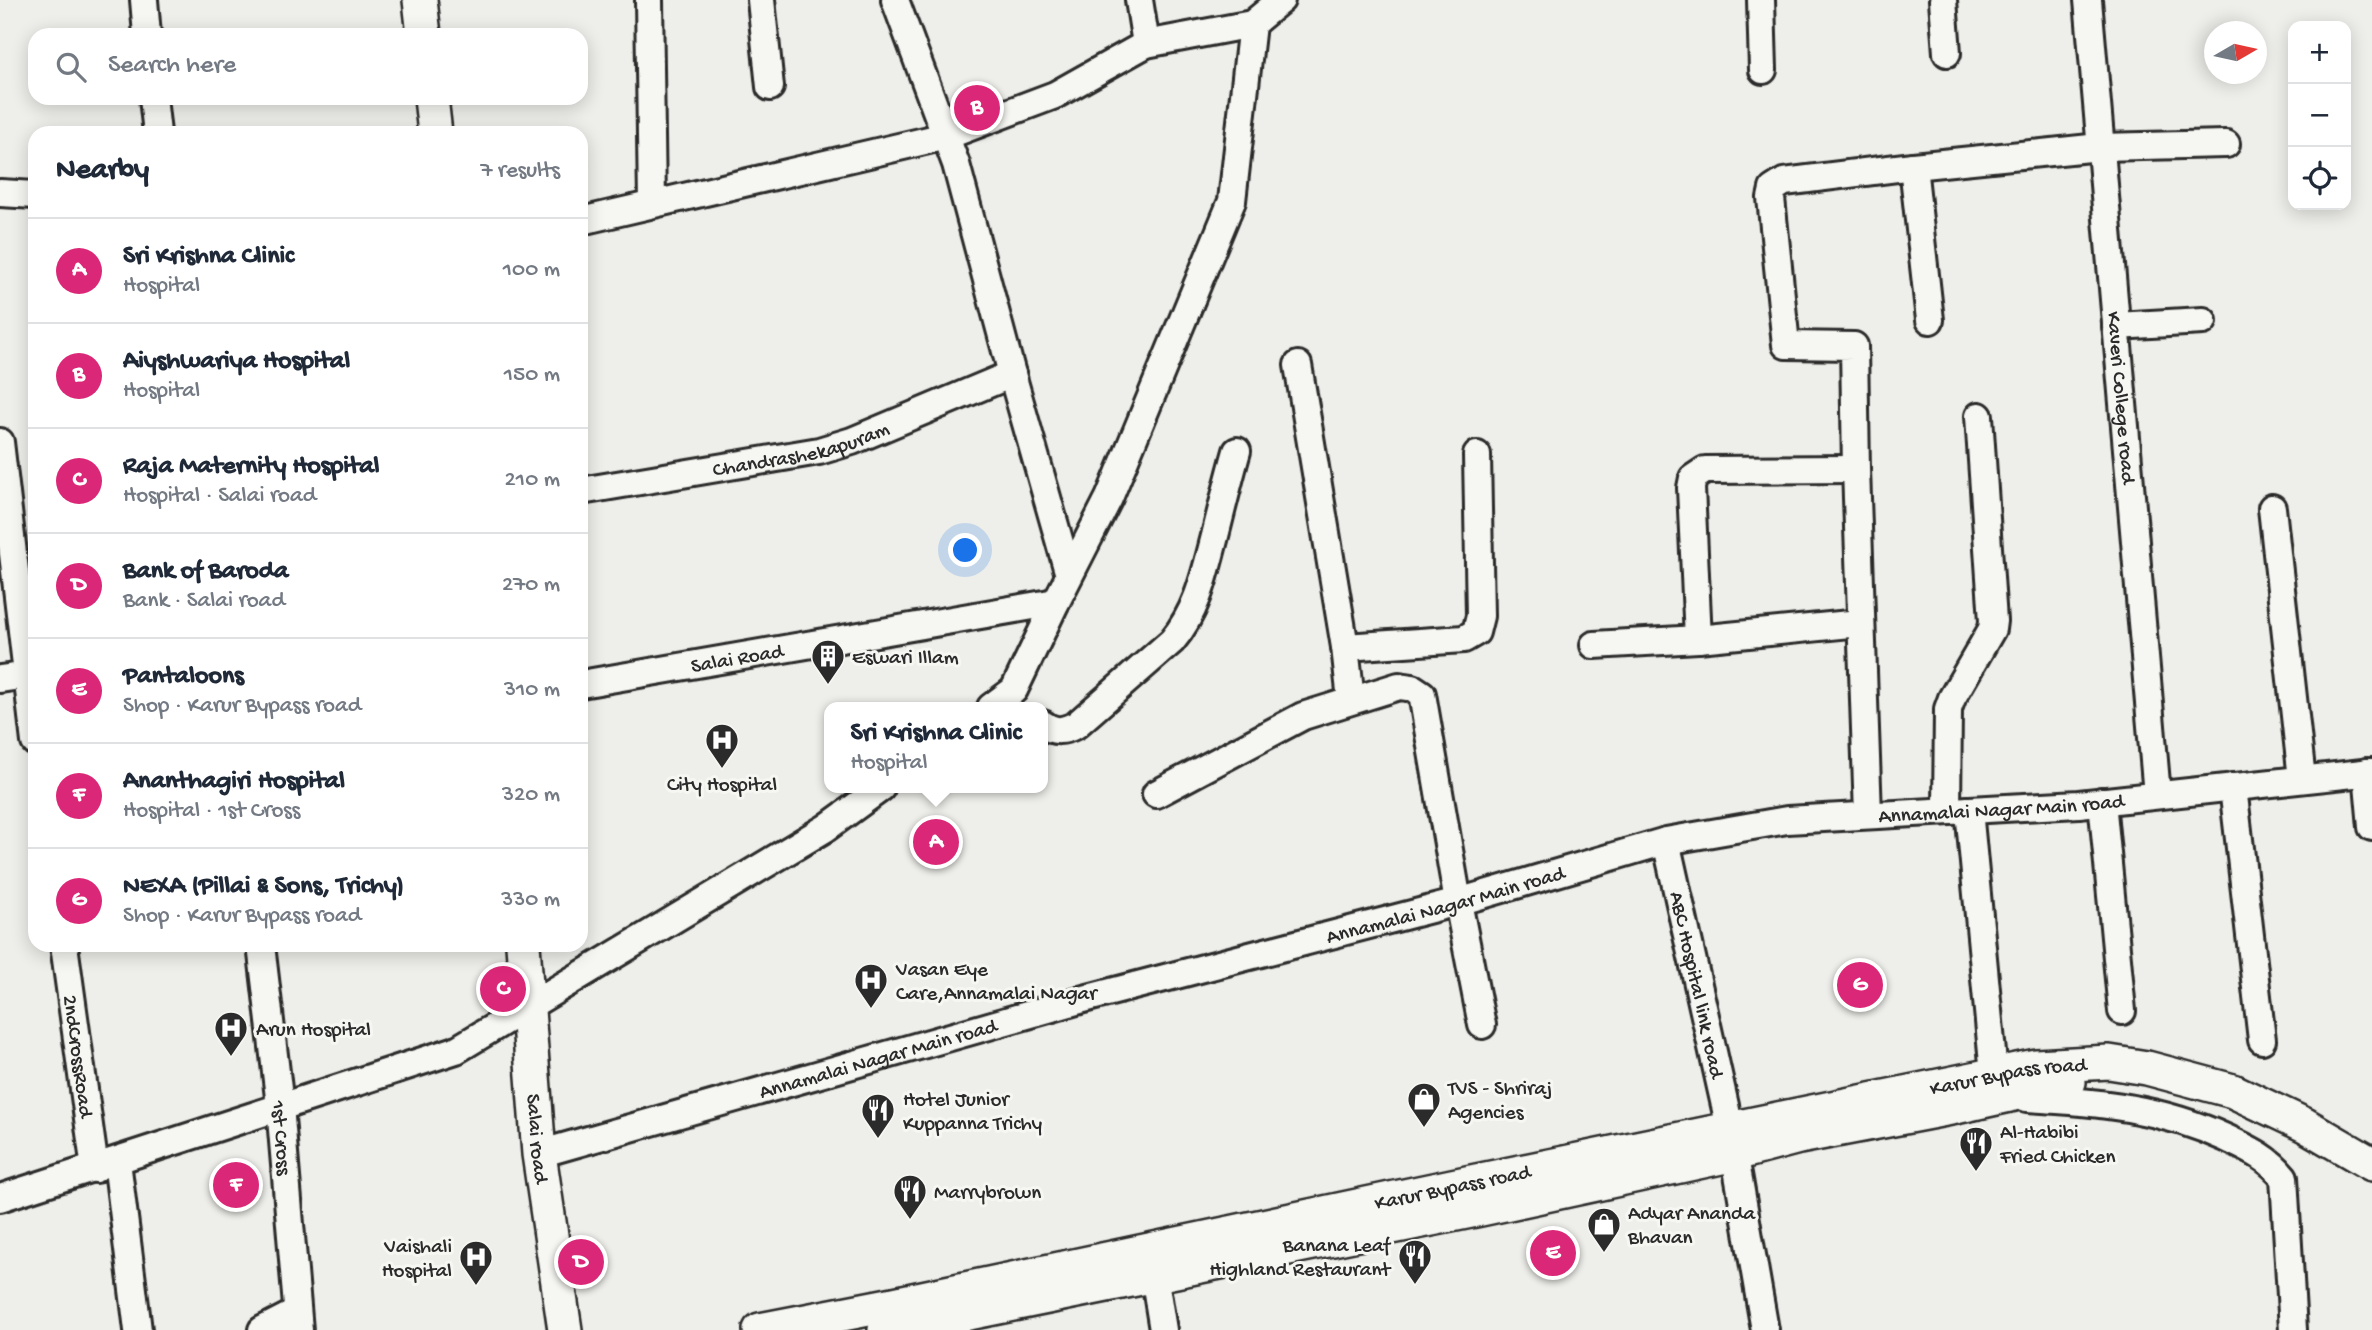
<!DOCTYPE html>
<html lang="en">
<head>
<meta charset="utf-8">
<style>
  :root { --surface:#fff; --page:#f2f2f3; --text:#1f2937; --muted:#747a83; --line:#e0e1e3; --accent:#db2777 }
  body { margin:0; font-family:"Gochi Hand",sans-serif; background:var(--page); color:var(--text) }
  .controls { position:absolute; right:21px; top:21px; display:grid; overflow:hidden; border-radius:14px; box-shadow:0 4px 18px #0003 }
  .controls button { width:63px; height:63px; display:grid; place-items:center; padding:0; border:0; border-bottom:2px solid var(--line); background:var(--surface); color:var(--text); font:35px sans-serif }
  .compass { position:absolute; left:2204px; top:21px; width:63px; height:63px; border-radius:50%; background:var(--surface); box-shadow:0 4px 18px #0003; rotate:81deg }
  .you { position:absolute; left:966px; top:551px; width:24px; height:24px; margin:-18px; border:5px solid #fff; border-radius:50%; background:#1a73e8; box-shadow:0 0 0 10px #1a73e833 }
  .badge { display:grid; place-items:center; width:46px; height:46px; border-radius:50%; background:var(--accent); color:#fff; font-size:23px; font-weight:700 }
  .pin { position:absolute; translate:-50% -50%; border:4px solid #fff; box-shadow:0 2px 7px #0006 }
  .popup { position:absolute; left:824px; top:702px; width:224px; height:91px; box-sizing:border-box; display:grid; place-content:center; border-radius:14px; background:var(--surface); filter:drop-shadow(0 2px 5px #0005); font-size:23px; white-space:nowrap; color:var(--muted) }
  .popup b { font-size:26px; color:var(--text) }
  .popup::after { content:''; position:absolute; left:50%; top:100%; margin-left:-14px; border:14px solid transparent; border-top-color:var(--surface) }
  .list { margin:0; padding:0; list-style:none }
  h2 { display:flex; justify-content:space-between; align-items:center; height:91px; margin:0; padding:0 28px; font-size:30px }
  h2 small { font-size:23px; font-weight:400; color:var(--muted) }
  .list li { display:grid; grid-template-columns:46px 1fr auto; gap:21px; align-items:center; box-sizing:border-box; height:105px; padding:0 28px; border-top:2px solid var(--line) }
  .list b { display:block; font-size:26px; white-space:nowrap }
  .list p { margin:0; font-size:23px; white-space:nowrap; color:var(--muted) }
  .list em { font-size:23px; font-style:normal; color:var(--muted) }
  .icon { flex:none; width:38px; height:38px; fill:none; stroke:currentColor; stroke-width:2; stroke-linecap:round; stroke-linejoin:round }
  .map { position:relative; flex:none; width:2372px; height:1330px; overflow:hidden }
  .search { position:absolute; background:var(--surface); box-shadow:0 4px 18px #0003; left:28px; top:28px; width:560px; height:77px; display:flex; align-items:center; gap:18px; box-sizing:border-box; padding:0 24px; border-radius:21px; color:var(--muted); font-size:26px }
  .panel { position:absolute; background:var(--surface); box-shadow:0 4px 18px #0003; left:28px; top:126px; width:560px; height:826px; border-radius:21px }
  .map>svg:first-child { display:block }
  .lines { fill:none; stroke-linecap:round; stroke-linejoin:round }
  .minor-casing { stroke:#2b2b2b; stroke-width:32 }
  .major-casing { stroke:#2b2b2b; stroke-width:38 }
  .minor { stroke:#f6f6f2; stroke-width:26 }
  .major { stroke:#f6f6f2; stroke-width:33 }
  .labels { text-anchor:middle; stroke-width:6; stroke-linejoin:round; paint-order:stroke }
  .street-label { font-size:21px; fill:#2b2b2b; stroke:#f6f6f2 }
  .poi-label { font-size:21px; fill:#2b2b2b; stroke:#f6f6f2; text-anchor:start }
</style>
</head>
<body>
<div class="map">
<svg width="2372" height="1330" viewBox="0 0 2372 1330">
  <rect width="100%" height="100%" fill="#eeeeea"/>
  <filter id="ink" filterUnits="userSpaceOnUse"><feTurbulence type="fractalNoise" baseFrequency=".0143" numOctaves="2"/><feDisplacementMap in="SourceGraphic" scale="14" xChannelSelector="R" yChannelSelector="G"/><feConvolveMatrix kernelMatrix="1 2 1 2 8 2 1 2 1" color-interpolation-filters="sRGB"/></filter>
  <g filter="url(#ink)">
    <g class="lines">
      <defs>
        <g id="minor">
          <polyline points="144,0 147,35"/>
          <polyline points="649,0 652,203"/>
          <polyline points="761,0 770,87"/>
          <polyline points="895,0 956,164 1012,374 1069,575"/>
          <polyline points="1139,0 1146,44"/>
          <polyline points="1761,0 1763,70"/>
          <polyline points="1943,0 1947,53"/>
          <path id="s1" d="M2088,0L2157,795"/>
          <polyline points="153,98 157,133"/>
          <polyline points="1913,166 1930,320"/>
          <polyline points="0,193 35,195"/>
          <polyline points="581,221 946,136 1055,95 1146,44 1252,24 1281,0"/>
          <polyline points="2116,326 2203,321"/>
          <polyline points="1298,365 1345,647 1351,700"/>
          <polyline points="0,442 35,742"/>
          <path id="s2" d="M581,491L819,451L852,441L1012,374"/>
          <polyline points="2272,508 2302,779"/>
          <polyline points="1698,639 1860,623"/>
          <polyline points="1594,645 1698,639 1691,488 1693,478 1705,470 1856,469"/>
          <polyline points="1345,647 1464,639 1476,632 1480,616 1477,455"/>
          <polyline points="0,679 35,674"/>
          <path id="s3" d="M581,684L1056,602"/>
          <polyline points="991,707 1014,690 1056,602 1109,498 1232,201 1252,24"/>
          <path d="M1043,724C1054,733 1064,731 1076,725L1172,641C1198,610 1205,574 1215,536C1222,508 1229,479 1237,451"/>
          <polyline points="2367,772 2372,827"/>
          <polyline points="2233,787 2262,1040"/>
          <polyline points="1156,794 1303,716 1399,686 1413,688 1422,694 1458,902 1482,1025"/>
          <polyline points="2102,801 2122,1011"/>
          <polyline points="1969,810 1994,1074"/>
          <polyline points="1947,811 1948,709 1952,698 1992,629 1993,621 1979,416"/>
          <polyline points="1868,815 1856,469 1854,346 1786,345 1771,198 1773,189 1784,182 1913,166 2100,147 2226,144"/>
          <path id="s4" d="M1666,841L1730,1128L1765,1330"/>
          <path id="s5" d="M64,945L95,1169"/>
          <path id="s6" d="M261,945L280,1106L299,1330"/>
          <path d="M2027,1098C2099,1102 2161,1108 2226,1138C2249,1149 2268,1157 2284,1177L2293,1330"/>
          <path id="s7" d="M539,1154L1080,1000L1458,902L1666,841L1787,820L2079,804L2372,772"/>
          <polyline points="117,1161 138,1330"/>
          <polyline points="0,1198 456,1050 826,828 881,788"/>
          <polyline points="1154,1274 1163,1330"/>
          <polyline points="262,1330 297,1312"/>
        </g>
        <g id="major">
          <polyline points="420,0 424,35"/>
          <polyline points="431,98 435,133"/>
          <path id="s8" d="M523,945L539,1154L565,1330"/>
          <path id="s9" d="M760,1330L894,1304L1452,1186L2036,1066L2109,1062L2147,1068L2233,1091L2305,1125L2372,1164"/>
          <polyline points="885,1330 1481,1209 1735,1154 1799,1137 1956,1107 2069,1082"/>
        </g>
      </defs>
      <use href="#minor" class="minor-casing"/>
      <use href="#major" class="major-casing"/>
      <use href="#minor" class="minor"/>
      <use href="#major" class="major"/>
    </g>
  </g>
  <defs>
    <symbol id="building-pin" viewBox="-11 -11 22 30"><path d="M0 17L-7.5 6A9.5 9.5 0 1 1 7.5 6Z" fill="#2b2b2b" stroke="#f6f6f2"/><path d="M-4-6H4V6H1V3H-1V6H-4ZM-2.5-4.3h1.7v1.8h-1.7ZM.8-4.3h1.7v1.8H.8ZM-2.5-1h1.7V.8h-1.7ZM.8-1h1.7V.8H.8Z" fill="#fff"/></symbol>
    <symbol id="hospital-pin" viewBox="-11 -11 22 30"><path d="M0 17L-7.5 6A9.5 9.5 0 1 1 7.5 6Z" fill="#2b2b2b" stroke="#f6f6f2"/><path d="M-5-5h3v3.5h4V-5h3V5h-3V1.5h-4V5h-3Z" fill="#fff"/></symbol>
    <symbol id="shop-pin" viewBox="-11 -11 22 30"><path d="M0 17L-7.5 6A9.5 9.5 0 1 1 7.5 6Z" fill="#2b2b2b" stroke="#f6f6f2"/><path d="M-5-2.5h2.3a2.7 3.5 0 0 1 5.4 0H5L5.5 6h-11ZM-1.5-2.5h3a1.5 2.3 0 0 0-3 0Z" fill="#fff"/></symbol>
    <symbol id="restaurant-pin" viewBox="-11 -11 22 30"><path d="M0 17L-7.5 6A9.5 9.5 0 1 1 7.5 6Z" fill="#2b2b2b" stroke="#f6f6f2"/><path d="M-5-6h1v4h1v-4h1v4h1v-4h1v5L-1.5 .5V6h-2V.5L-5-1ZM5-6V6H3V1.5H1.5Q1.5-4 5-6Z" fill="#fff"/></symbol>
  </defs>
  <g fill-rule="evenodd">
    <use href="#building-pin" x="809" y="637" width="38" height="52"/>
    <use href="#hospital-pin" x="703" y="721" width="38" height="52"/>
    <use href="#hospital-pin" x="852" y="961" width="38" height="52"/>
    <use href="#hospital-pin" x="212" y="1009" width="38" height="52"/>
    <use href="#shop-pin" x="1405" y="1080" width="38" height="52"/>
    <use href="#restaurant-pin" x="859" y="1091" width="38" height="52"/>
    <use href="#restaurant-pin" x="1957" y="1124" width="38" height="52"/>
    <use href="#restaurant-pin" x="891" y="1172" width="38" height="52"/>
    <use href="#shop-pin" x="1585" y="1205" width="38" height="52"/>
    <use href="#restaurant-pin" x="1396" y="1237" width="38" height="52"/>
    <use href="#hospital-pin" x="457" y="1238" width="38" height="52"/>
  </g>
  <g class="labels">
    <g class="street-label">
      <text dy="7" stroke="none"><textPath href="#s1" startOffset="399">Kaveri College road</textPath></text>
      <text dy="7" stroke="none"><textPath href="#s2" startOffset="224">Chandrashekapuram</textPath></text>
      <text dy="7" stroke="none"><textPath href="#s3" startOffset="158">Salai Road</textPath></text>
      <text dy="7" stroke="none"><textPath href="#s7" startOffset="1507">Annamalai Nagar Main road</textPath></text>
      <text dy="7" stroke="none"><textPath href="#s7" startOffset="940">Annamalai Nagar Main road</textPath></text>
      <text dy="7" stroke="none"><textPath href="#s4" startOffset="147">ABC Hospital link road</textPath></text>
      <text dy="7" stroke="none"><textPath href="#s5" startOffset="112">2ndCrossRoad</textPath></text>
      <text dy="7" stroke="none"><textPath href="#s7" startOffset="352">Annamalai Nagar Main road</textPath></text>
      <text dy="7" stroke="none"><textPath href="#s9" startOffset="1274">Karur Bypass road</textPath></text>
      <text dy="7" stroke="none"><textPath href="#s6" startOffset="194">1st Cross</textPath></text>
      <text dy="7" stroke="none"><textPath href="#s8" startOffset="194">Salai road</textPath></text>
      <text dy="7" stroke="none"><textPath href="#s9" startOffset="707">Karur Bypass road</textPath></text>
    </g>
    <g class="poi-label">
      <text x="852" y="663">Eswari Illam</text>
      <text x="722" y="790" text-anchor="middle">City Hospital</text>
      <text x="896" y="975">Vasan Eye<tspan x="896" dy="24">Care,Annamalai Nagar</tspan></text>
      <text x="256" y="1035">Arun Hospital</text>
      <text x="1448" y="1094">TVS - Shriraj<tspan x="1448" dy="24">Agencies</tspan></text>
      <text x="903" y="1105">Hotel Junior<tspan x="903" dy="24">Kuppanna Trichy</tspan></text>
      <text x="2000" y="1138">Al-Habibi<tspan x="2000" dy="24">Fried Chicken</tspan></text>
      <text x="934" y="1198">Marrybrown</text>
      <text x="1628" y="1219">Adyar Ananda<tspan x="1628" dy="24">Bhavan</tspan></text>
      <text x="1390" y="1251" text-anchor="end">Banana Leaf<tspan x="1390" dy="24">Highland Restaurant</tspan></text>
      <text x="452" y="1252" text-anchor="end">Vaishali<tspan x="452" dy="24">Hospital</tspan></text>
    </g>
  </g>
</svg>
<div class="controls">
<button>+</button>
<button>−</button>
<button><svg class="icon" aria-label="locate" viewBox="0 0 24 24"><circle cx="12" cy="12" r="6"/><path d="M12 2v4M12 18v4M2 12h4M18 12h4"/></svg></button>
</div>
<svg class="compass" viewBox="-18 -18 36 36"><path d="M0-13l5 13h-10z" fill="#e53935"/><path d="M0 13l5-13h-10z" fill="#747a83"/></svg>
<div class="you"></div>
<div class="pin badge" style="left:936px;top:842px">A</div>
<div class="popup"><b>Sri Krishna Clinic</b>Hospital</div>
<div class="pin badge" style="left:977px;top:108px">B</div>
<div class="pin badge" style="left:503px;top:989px">C</div>
<div class="pin badge" style="left:581px;top:1262px">D</div>
<div class="pin badge" style="left:1553px;top:1253px">E</div>
<div class="pin badge" style="left:236px;top:1185px">F</div>
<div class="pin badge" style="left:1860px;top:985px">G</div>
<div class="search"><svg class="icon" aria-label="search" viewBox="0 0 24 24"><circle cx="10" cy="10" r="6"/><path d="M15 15l6 6"/></svg>Search here</div>
<section class="panel">
<h2>Nearby<small>7 results</small></h2>
<ul class="list">
<li><span class="badge">A</span><div><b>Sri Krishna Clinic</b><p>Hospital</p></div><em>100 m</em></li>
<li><span class="badge">B</span><div><b>Aiyshwariya Hospital</b><p>Hospital</p></div><em>150 m</em></li>
<li><span class="badge">C</span><div><b>Raja Maternity Hospital</b><p>Hospital · Salai road</p></div><em>210 m</em></li>
<li><span class="badge">D</span><div><b>Bank of Baroda</b><p>Bank · Salai road</p></div><em>270 m</em></li>
<li><span class="badge">E</span><div><b>Pantaloons</b><p>Shop · Karur Bypass road</p></div><em>310 m</em></li>
<li><span class="badge">F</span><div><b>Ananthagiri Hospital</b><p>Hospital · 1st Cross</p></div><em>320 m</em></li>
<li><span class="badge">G</span><div><b>NEXA (Pillai &amp; Sons, Trichy)</b><p>Shop · Karur Bypass road</p></div><em>330 m</em></li>
</ul>
</section>
</div>
</body>
</html>
